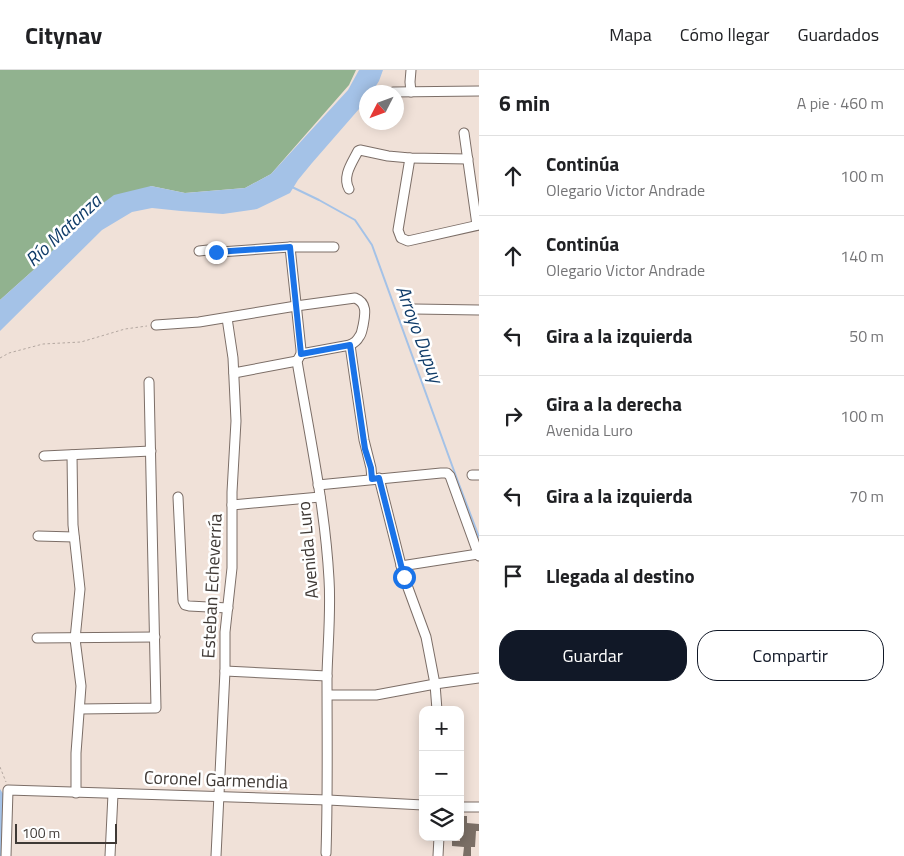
<!DOCTYPE html>
<html lang="es">
<head>
<meta charset="utf-8">
<style>
  :root { --surface:#fff; --page:#f6f6f6; --text:#202124; --muted:#757577; --line:#e0e0e0; --accent:#111827 }
  body { margin:0; font-family:"Titillium Web",sans-serif; background:var(--page); color:var(--text) }
  .controls { position:absolute; right:15px; bottom:15px; display:grid; overflow:hidden; border-radius:10px; box-shadow:0 2px 12px #0003 }
  .controls button { width:45px; height:45px; display:grid; place-items:center; padding:0; border:0; border-bottom:1px solid var(--line); background:var(--surface); color:var(--text); font:25px sans-serif }
  .compass { position:absolute; left:359px; top:15px; width:45px; height:45px; border-radius:50%; background:var(--surface); box-shadow:0 2px 12px #0003; rotate:228deg }
  .scale { position:absolute; left:15px; bottom:12px; width:102px; box-sizing:border-box; padding-left:5px; border:2px solid #3f3935; border-top:0; font-size:14px; line-height:18px; white-space:nowrap; color:#3f3935; -webkit-text-stroke:4px #fff; paint-order:stroke }
  .stop { position:absolute; width:15px; height:15px; margin:-11px; border:4px solid #1a73e8; border-radius:50%; background:#fff }
  .stop.end { background:#1a73e8; border-color:#fff; box-shadow:0 1px 5px #0008 }
  .list { margin:0; padding:0; list-style:none }
  h2 { display:flex; justify-content:space-between; align-items:center; height:65px; margin:0; padding:0 20px; font-size:21px }
  h2 small { font-size:16px; font-weight:400; color:var(--muted) }
  .list li { display:grid; grid-template-columns:32px 1fr auto; gap:15px; align-items:center; box-sizing:border-box; height:80px; padding:0 20px; border-top:1px solid var(--line) }
  .list b { display:block; font-size:19px; white-space:nowrap }
  .list p { margin:0; font-size:16px; white-space:nowrap; color:var(--muted) }
  .list em { font-size:16px; font-style:normal; color:var(--muted) }
  .actions { display:flex; gap:10px; padding:15px 20px }
  .actions a { flex:1; padding:11px 0; border:1px solid var(--accent); border-radius:20px; text-align:center; font-size:18px; color:var(--accent) }
  .actions .main { background:var(--accent); color:#fff }
  .icon { flex:none; width:28px; height:28px; fill:none; stroke:currentColor; stroke-width:2; stroke-linecap:round; stroke-linejoin:round }
  .map { position:relative; flex:none; width:479px; height:786px; overflow:hidden }
  header { display:flex; align-items:center; gap:30px; box-sizing:border-box; height:70px; padding:0 25px; background:var(--surface); border-bottom:1px solid var(--line) }
  header strong { font-size:24px }
  nav { display:flex; gap:28px; margin-inline-start:auto; font-size:18px }
  main { display:flex }
  aside { flex:1; background:var(--surface) }
  .map>svg:first-child { display:block }
  .forest { fill:#91b28f }
  .water { fill:#a4c2e7 }
  .lines { fill:none; stroke-linecap:round; stroke-linejoin:round }
  .stream { stroke:#a4c2e7; stroke-width:2 }
  .building { fill:#7b6f66 }
  .minor-casing { stroke:#7c6e67; stroke-width:11 }
  .path { stroke:#b4a8a1; stroke-width:1; stroke-dasharray:2.5 2.5; stroke-linecap:butt }
  .minor { stroke:#fff; stroke-width:9 }
  .route { stroke:#1a73e8; stroke-width:6 }
  .labels { text-anchor:middle; stroke-width:5; stroke-linejoin:round; paint-order:stroke }
  .street-label { font-size:18px; fill:#3f3935; stroke:#fff }
  .water-label { font-size:19px; font-style:italic; fill:#103c69; stroke:#fff }
</style>
</head>
<body>
<header>
<strong>Citynav</strong>
<nav><a>Mapa</a><a>Cómo llegar</a><a>Guardados</a></nav>
</header>
<main>
<div class="map">
<svg width="479" height="786" viewBox="0 0 479 786">
  <rect width="100%" height="100%" fill="#f0e1d8"/>
  <polygon class="forest" points="0,0 356,0 349,15 271,104 245,118 185,123 151,116 38,196 0,230"/>
  <g class="water">
    <polygon points="359,0 383,0 379,11 372,22 367,22 366,31 312,93 298,110 290,123 257,139 223,144 181,141 152,138 132,142 102,160 0,261 0,230 38,196 83,148 114,125 151,116 185,123 245,118 271,104 348,20"/>
    <polygon points="0,719 4,725 2,786 0,786"/>
  </g>
  <g class="lines">
    <polyline class="stream" points="292,117 319,130 355,150 372,175 457,409 479,467"/>
  </g>
  <polygon class="building" points="460,746 467,746 467,753 479,754 479,761 476,761 475,777 471,777 471,786 463,786 464,777 452,776 452,771 460,771"/>
  <g class="lines">
    <defs>
      <g id="minor">
        <polyline points="393,22 479,21"/>
        <polyline points="411,22 410,12 411,0"/>
        <polyline points="464,63 477,155"/>
        <polyline points="410,88 398,160 401,168 408,171 479,155"/>
        <path d="M349,119C342,106 352,93 358,81L360,80L388,86L410,88L468,89"/>
        <path d="M290,177L301,280V284L297,291C309,363 325,436 329,509C331,541 328,572 327,604C327,664 328,723 326,783"/>
        <polyline points="199,181 208,180 220,182 290,177 334,177"/>
        <polyline points="414,239 479,240"/>
        <path d="M156,255L199,252L296,236L355,228C368,233 365,245 363,256C362,259 362,264 359,267C357,271 354,273 350,275L355,310L364,370L371,398L372,409"/>
        <polyline points="301,284 350,275"/>
        <polyline points="234,303 297,291"/>
        <polyline points="72,385 73,455 80,519 75,569 81,616 76,683 76,723"/>
        <polyline points="44,386 151,381"/>
        <polyline points="472,405 479,405"/>
        <polyline points="379,408 404,507 426,567 435,614 437,640"/>
        <polyline points="318,415 441,403 447,403 450,406 479,486"/>
        <polyline points="178,427 183,531 185,535 189,536 228,538"/>
        <polyline points="232,435 320,427"/>
        <polyline points="38,466 74,467"/>
        <polyline points="401,496 478,484"/>
        <polyline points="37,568 155,567"/>
        <polyline points="225,601 327,606"/>
        <polyline points="328,625 376,625 435,614 479,608"/>
        <polyline points="80,639 156,638 149,312"/>
        <polyline points="460,737 479,737"/>
        <polyline points="6,786 8,720 328,730 423,735"/>
        <polyline points="110,786 113,724"/>
        <polyline points="216,786 225,601 225,562 232,498 232,422 236,351 233,288 227,248"/>
        <polyline points="438,786 439,767"/>
      </g>
    </defs>
    <use href="#minor" class="minor-casing"/>
    <g class="path">
      <polyline points="0,288 9,283 43,274 81,272 125,259 147,256"/>
      <polyline points="0,697 6,712"/>
    </g>
    <use href="#minor" class="minor"/>
  </g>
  <g class="lines">
    <polyline class="route" points="216,182 290,177 301,284 350,275 355,310 365,379 371,398 372,409 379,408 404,507"/>
  </g>
  <g class="labels">
    <g class="street-label">
      <text transform="translate(308 480) rotate(-95)" y="6">Avenida Luro</text>
      <text transform="translate(212 516) rotate(-87)" y="6">Esteban Echeverría</text>
      <text transform="translate(216 710) rotate(2)" y="6">Coronel Garmendia</text>
    </g>
    <g class="water-label">
      <text transform="translate(63 160) rotate(-43)" y="7">Río Matanza</text>
      <text transform="translate(420 264) rotate(70)" y="7">Arroyo Dupuy</text>
    </g>
  </g>
</svg>
<div class="controls">
<button>+</button>
<button>−</button>
<button><svg class="icon" aria-label="layers" viewBox="0 0 24 24"><path d="M12 4l9 5-9 5-9-5zM3 14l9 5 9-5"/></svg></button>
</div>
<svg class="compass" viewBox="-18 -18 36 36"><path d="M0-13l5 13h-10z" fill="#e53935"/><path d="M0 13l5-13h-10z" fill="#757577"/></svg>
<div class="scale">100 m</div>
<div class="stop" style="left:404px;top:507px"></div>
<div class="stop end" style="left:216px;top:182px"></div>
</div>
<aside>
<h2>6 min<small>A pie · 460 m</small></h2>
<ul class="list">
<li><svg class="icon" aria-label="ahead" viewBox="0 0 24 24"><path d="M12 20V5M6 11l6-6 6 6"/></svg><div><b>Continúa</b><p>Olegario Victor Andrade</p></div><em>100 m</em></li>
<li><svg class="icon" aria-label="ahead" viewBox="0 0 24 24"><path d="M12 20V5M6 11l6-6 6 6"/></svg><div><b>Continúa</b><p>Olegario Victor Andrade</p></div><em>140 m</em></li>
<li><svg class="icon" aria-label="left" viewBox="0 0 24 24"><path d="M17 20v-9H6M10 6l-5 5 5 5"/></svg><div><b>Gira a la izquierda</b></div><em>50 m</em></li>
<li><svg class="icon" aria-label="right" viewBox="0 0 24 24"><path d="M7 20v-9h11M14 6l5 5-5 5"/></svg><div><b>Gira a la derecha</b><p>Avenida Luro</p></div><em>100 m</em></li>
<li><svg class="icon" aria-label="left" viewBox="0 0 24 24"><path d="M17 20v-9H6M10 6l-5 5 5 5"/></svg><div><b>Gira a la izquierda</b></div><em>70 m</em></li>
<li><svg class="icon" aria-label="arrive" viewBox="0 0 24 24"><path d="M6 21V4h12l-3 4 3 4H6"/></svg><div><b>Llegada al destino</b></div></li>
</ul>
<div class="actions"><a class="main">Guardar</a><a>Compartir</a></div>
</aside>
</main>
</body>
</html>
